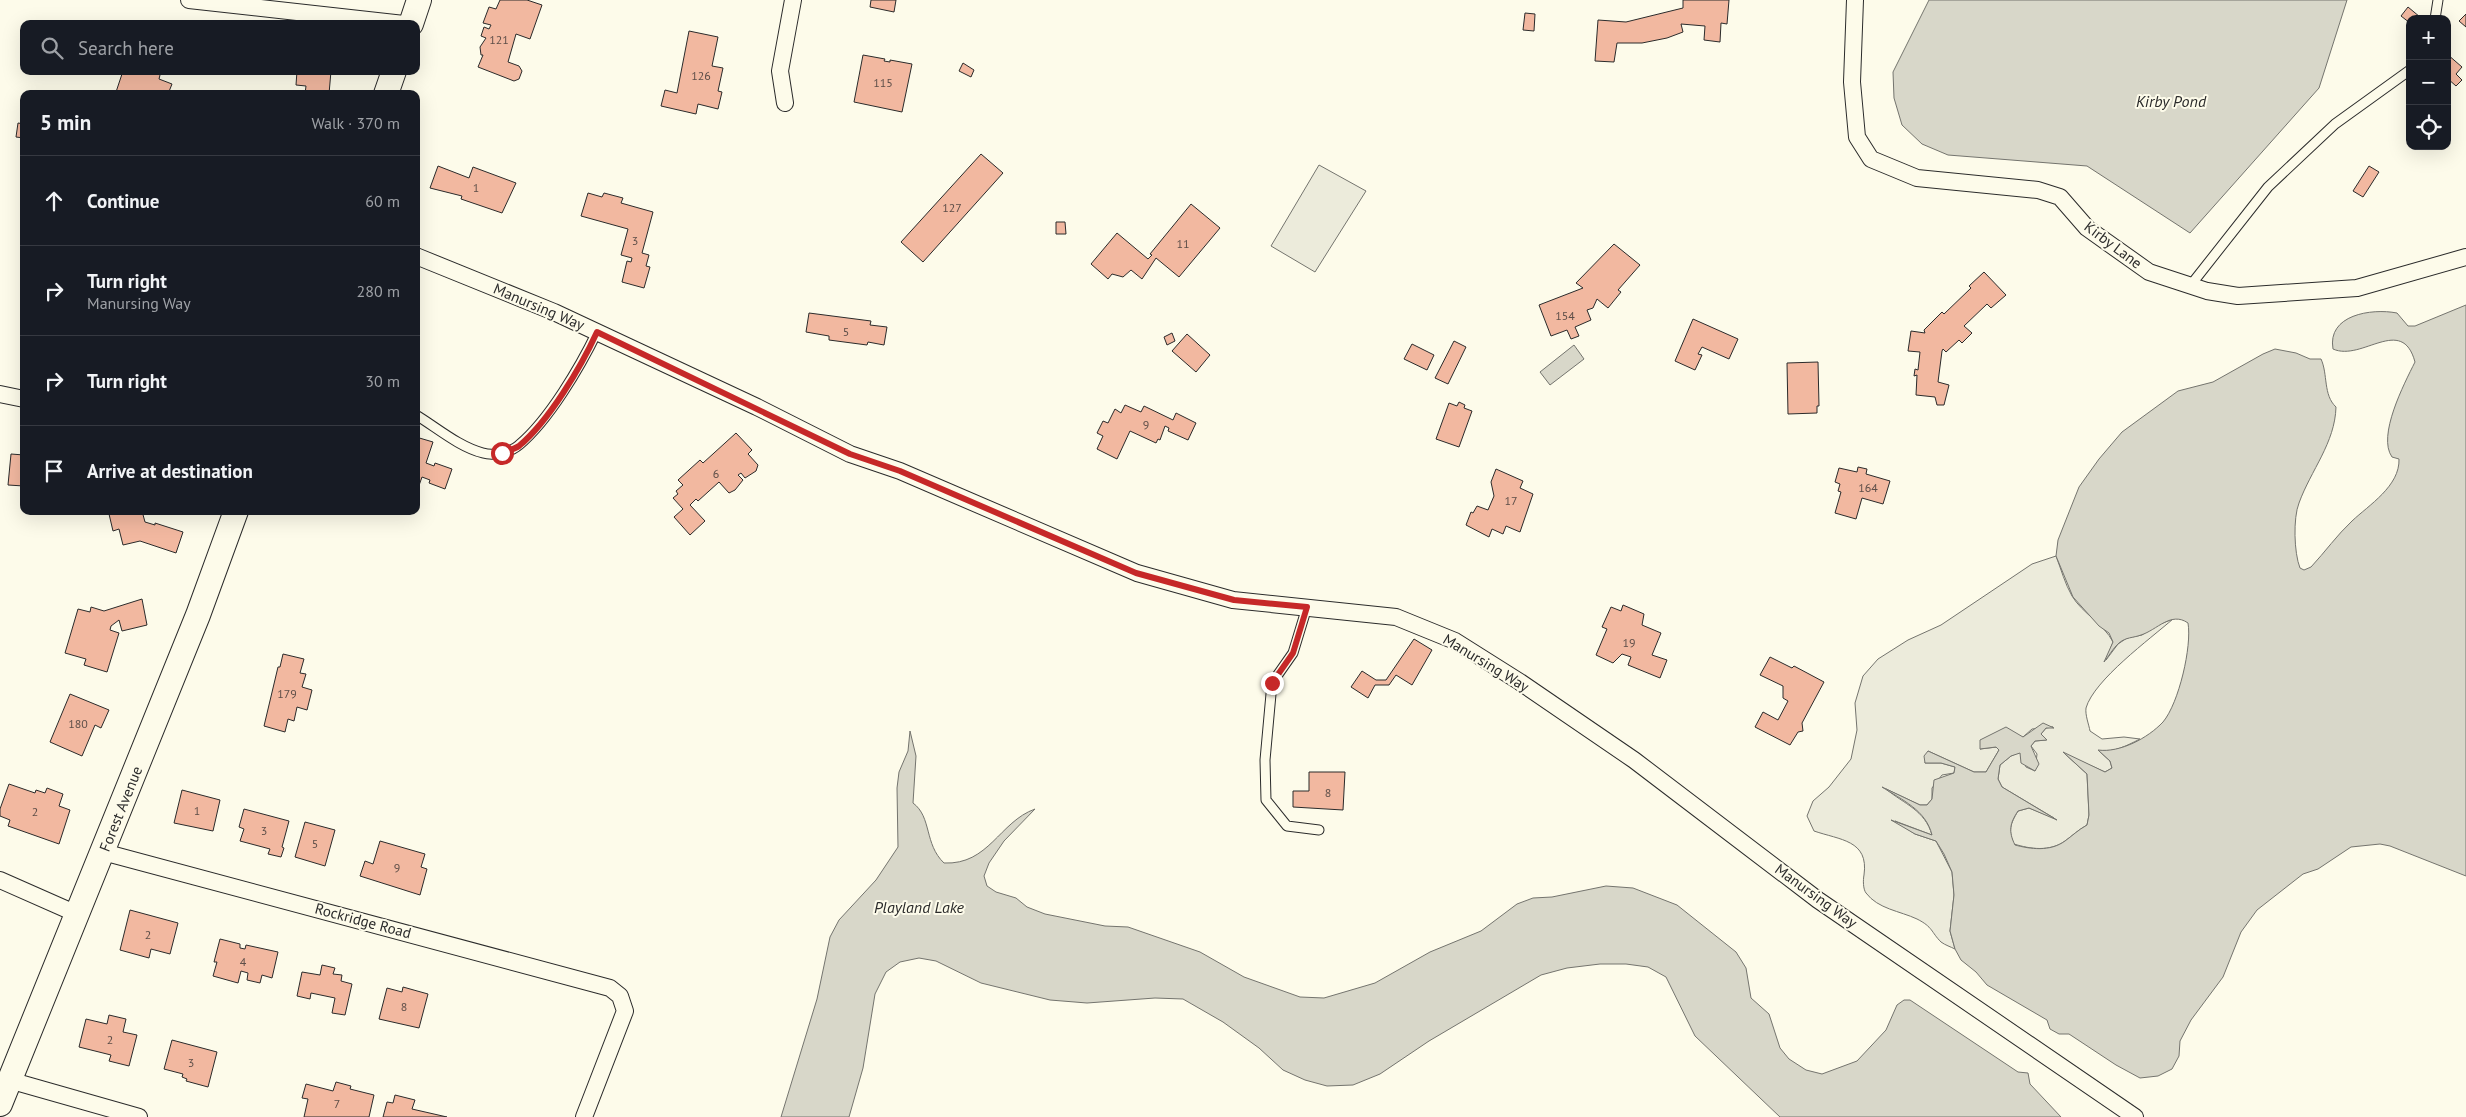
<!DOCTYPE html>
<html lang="en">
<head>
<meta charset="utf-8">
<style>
  :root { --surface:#171b24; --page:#242831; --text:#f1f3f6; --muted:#9ea1a6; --line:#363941 }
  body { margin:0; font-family:"PT Sans",sans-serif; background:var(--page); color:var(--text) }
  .controls { position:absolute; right:15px; top:15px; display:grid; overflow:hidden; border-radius:10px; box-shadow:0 5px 20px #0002 }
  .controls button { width:45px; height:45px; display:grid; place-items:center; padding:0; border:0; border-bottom:1px solid var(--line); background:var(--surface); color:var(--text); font:25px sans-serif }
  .stop { position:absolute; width:15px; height:15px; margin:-11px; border:4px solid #c62828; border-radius:50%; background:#fff }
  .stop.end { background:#c62828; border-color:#fff; box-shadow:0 1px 5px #0008 }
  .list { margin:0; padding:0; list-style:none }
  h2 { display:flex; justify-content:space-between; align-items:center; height:65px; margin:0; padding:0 20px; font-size:21px }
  h2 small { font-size:16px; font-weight:400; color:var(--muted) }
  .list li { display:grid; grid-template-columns:32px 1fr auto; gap:15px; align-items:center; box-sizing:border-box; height:90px; padding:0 20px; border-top:1px solid var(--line) }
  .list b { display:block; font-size:19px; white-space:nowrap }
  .list p { margin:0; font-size:16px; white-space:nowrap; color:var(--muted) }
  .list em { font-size:16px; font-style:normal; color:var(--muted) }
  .icon { flex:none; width:28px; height:28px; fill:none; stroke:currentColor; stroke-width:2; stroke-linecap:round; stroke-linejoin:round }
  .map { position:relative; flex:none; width:2466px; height:1117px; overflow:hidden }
  .search { position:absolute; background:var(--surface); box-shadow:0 5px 20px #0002; left:20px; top:20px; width:400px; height:55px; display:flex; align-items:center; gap:12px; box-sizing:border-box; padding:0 18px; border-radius:10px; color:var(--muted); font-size:19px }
  .panel { position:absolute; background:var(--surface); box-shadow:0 5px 20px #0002; left:20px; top:90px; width:400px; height:425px; border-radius:10px }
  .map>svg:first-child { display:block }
  .green { fill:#ecebdb; stroke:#74746e }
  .water { fill:#d8d7c9; stroke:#74746e }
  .building { fill:#f2b8a0; stroke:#2b2b2b }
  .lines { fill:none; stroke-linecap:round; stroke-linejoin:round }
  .lane-casing { stroke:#2b2b2b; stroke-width:11 }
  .street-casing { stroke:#2b2b2b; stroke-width:18 }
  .secondary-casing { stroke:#2b2b2b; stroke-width:26 }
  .lane { stroke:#fdfbea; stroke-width:9 }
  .street { stroke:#fdfbea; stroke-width:16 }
  .secondary { stroke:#fdfbea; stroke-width:24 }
  .route { stroke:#c62828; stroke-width:6 }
  .labels { text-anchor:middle; stroke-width:4; stroke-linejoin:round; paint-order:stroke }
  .number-label { font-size:12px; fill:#5d4e48 }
  .street-label { font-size:15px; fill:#2b2b2b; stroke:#fdfbea }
  .water-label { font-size:16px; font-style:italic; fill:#2b2b2b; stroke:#fdfbea }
</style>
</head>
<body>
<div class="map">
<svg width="2466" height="1117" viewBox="0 0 2466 1117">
  <rect width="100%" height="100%" fill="#fdfbea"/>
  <g class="green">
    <polygon points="1319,165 1366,191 1315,272 1271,246"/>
    <path d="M2056,556C2061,569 2065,584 2072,596C2082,613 2104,624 2113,642L2106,660L2118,644L2127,638L2142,635L2155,626L2173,619C2150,639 2094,680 2086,708C2085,715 2089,725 2090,731L2102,739L2124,737L2140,739C2126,746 2115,752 2099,751L2110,761L2112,768L2105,772L2065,754L2087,774L2089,815L2087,825C2078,830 2072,836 2065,841C2050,852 2030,849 2014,844C2008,831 2010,824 2018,811L2029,808L2054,818L2002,787L1998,779L2000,765L2011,756L2020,752L2026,767L2035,771L2037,754L2031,746L2035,741L2046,740L2041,734L2046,728L2053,727L2032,729L2023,737L1980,749L1997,747L1999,750L1986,772H1974L1928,751L1925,763H1941L1955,767L1954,773L1942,775L1932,788V799L1927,805H1920L1886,789C1904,804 1925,810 1932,835L1895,821L1915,834L1936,841L1952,872L1954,895L1950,931L1955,949C1951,947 1945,945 1941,942C1931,932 1933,927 1917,919C1900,911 1878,909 1866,893C1863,889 1863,880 1864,875C1869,840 1840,840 1814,831L1807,816L1813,801L1829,787L1851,759L1857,730L1855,703L1863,676L1878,659L1908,640L1941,625L2032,564Z"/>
  </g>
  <g class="water">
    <polygon points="1929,0 2347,0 2319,88 2190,233 2087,166 1948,155 1922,144 1902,125 1894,98 1893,72"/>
    <path d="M2466,305V876L2390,846L2380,844L2351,847L2318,869L2303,874L2257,910L2241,932L2223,977L2191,1020L2180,1041L2179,1056L2172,1069L2158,1076L2140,1078L2116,1065L2069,1034H2059L2050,1029L2047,1020L1987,985L1976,972L1961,960L1955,949L1950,931L1954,895L1952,872L1944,854L1936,841L1915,834L1891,820L1932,835C1926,810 1902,800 1882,787L1920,805H1927L1932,799L1934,780L1954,773L1955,767L1941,763H1925L1924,756L1928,751L1974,772H1986L1999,750L1996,747L1980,749V740L2006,727L2023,737L2043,723L2054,728H2046L2041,734L2047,740L2035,741L2031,746L2039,764L2035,771L2021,763L2020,753L2011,756L2000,765L1998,779L2002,787L2057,820L2029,808L2018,811C2010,823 2008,831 2015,845C2030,849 2050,852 2065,841C2072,836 2078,830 2087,825L2089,815L2087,774L2063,752L2105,772L2112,768L2110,761L2098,750C2120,753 2148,738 2163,722C2179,703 2192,646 2188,623C2171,611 2157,630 2141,635C2133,638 2126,637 2119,643C2113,648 2109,656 2104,662L2113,642L2109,633L2099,626L2073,597L2056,556L2058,540L2079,487L2099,459L2122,432L2178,391L2213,382L2263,354L2275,349L2296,353L2310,359H2321C2328,374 2323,395 2336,407C2335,443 2311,470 2299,503C2293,518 2294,553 2300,568L2304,570L2311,567C2325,552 2337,535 2352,521C2369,505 2400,486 2399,459L2392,457C2377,436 2404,384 2415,362C2402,314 2362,362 2333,349C2327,315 2371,308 2397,313L2408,326H2415Z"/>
    <polygon points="1574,345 1584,359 1550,385 1540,372"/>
    <path d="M910,731L916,756L913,803C932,817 924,844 944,863C989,865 999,822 1035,809L1004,841L989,863L984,876L987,886L996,892L1016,898L1027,907L1045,914L1105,926L1128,927L1200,952L1244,977L1300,997L1324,998L1375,983L1430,952L1481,931L1517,904L1533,898L1552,897L1606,886L1633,888L1677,905L1736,952L1746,968L1751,998L1769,1014L1780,1048L1789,1059L1806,1070L1822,1074L1857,1061L1886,1030L1897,1005L1904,1000H1910L2018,1072L2028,1073L2030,1084L2061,1117H1780L1695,1036L1666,977L1648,967L1626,964H1600L1567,968L1541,975L1429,1041L1380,1074L1353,1085L1327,1086L1305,1080L1283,1070L1259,1048L1223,1022L1183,999L1155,998L1087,1003L1050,1000L981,983L936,961L919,958L900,962L886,972L875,994L863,1068L849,1117H781L817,999L830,937L839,920L876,880L898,847L897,788L899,772L908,751Z"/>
  </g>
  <g class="building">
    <polygon points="500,0 527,0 542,5 530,39 516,34 508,62 519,66 522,71 519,79 514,81 478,67 483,55 481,55 480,47 486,38 481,36 484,27 489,29 491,25 483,23 489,7 496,9"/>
    <polygon points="871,0 896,0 894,12 870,7"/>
    <polygon points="1683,0 1729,0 1727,24 1721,23 1720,42 1704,40 1705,26 1681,24 1683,32 1667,38 1642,43 1617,43 1614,62 1595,61 1598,20 1626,22 1683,8"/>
    <polygon points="2408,7 2420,17 2410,19 2410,23 2401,16"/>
    <polygon points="1525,13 1535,14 1534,31 1523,30"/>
    <polygon points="2466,14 2466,27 2459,21"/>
    <polygon points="689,31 718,37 712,66 723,68 718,91 722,92 718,109 698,104 696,114 661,106 665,90 677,93"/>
    <polygon points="2447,54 2462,67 2456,74 2462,80 2456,86 2447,78"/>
    <polygon points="863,55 885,59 884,61 890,62 890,60 912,64 902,112 854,102"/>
    <polygon points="963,63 974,70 971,77 959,71"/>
    <polygon points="123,71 161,71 159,79 172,84 168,94 121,94 116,92"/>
    <polygon points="297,71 331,71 329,94 305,94 306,86 296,85"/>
    <polygon points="18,123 24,124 24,138 16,137"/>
    <polygon points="981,154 1003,173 923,262 901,242"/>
    <polygon points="438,166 469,178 473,167 516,183 502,213 461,199 462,196 430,188"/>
    <polygon points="2369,166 2379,172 2363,197 2353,191"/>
    <polygon points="588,193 602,197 604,193 623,198 621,203 653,212 642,253 649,255 646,266 650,267 644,288 622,282 627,261 631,262 632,258 621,255 628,229 581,216"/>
    <polygon points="1191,204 1220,228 1179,277 1156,258 1142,279 1131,270 1123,277 1112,274 1108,279 1091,264 1117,233 1148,259 1152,255 1150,254"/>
    <polygon points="1056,222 1065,222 1066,234 1056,234"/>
    <polygon points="1614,244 1640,265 1618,290 1621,292 1608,308 1597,299 1593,308 1587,310 1591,320 1575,327 1579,336 1571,339 1567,330 1551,336 1539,305 1583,288 1576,283"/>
    <polygon points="1984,272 2006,295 1991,308 1987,304 1964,326 1972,333 1962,343 1959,340 1946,352 1943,349 1942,351 1938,382 1949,385 1944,405 1937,405 1935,397 1916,395 1917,375 1914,376 1915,369 1918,370 1920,352 1908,351 1911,331 1925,333 1924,330 1942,312 1944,314 1971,288 1969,286"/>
    <polygon points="809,313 871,321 870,325 887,327 884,345 868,342 867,345 829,340 829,336 806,332"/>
    <polygon points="1693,319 1738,339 1729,359 1702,347 1698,354 1702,355 1695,370 1675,361"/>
    <polygon points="1172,333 1175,341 1167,345 1164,337"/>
    <polygon points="1187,334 1210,355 1196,372 1172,351"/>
    <polygon points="1454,341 1466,347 1448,384 1435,378"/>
    <polygon points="1412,344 1434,355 1427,370 1404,359"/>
    <polygon points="1818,362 1819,406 1817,406 1817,413 1788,414 1787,363"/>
    <polygon points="1459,402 1465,405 1464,408 1472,411 1459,447 1436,439 1449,403 1457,406"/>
    <polygon points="1125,405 1141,412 1144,406 1173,420 1176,413 1196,423 1188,440 1168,431 1169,428 1165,426 1160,440 1158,439 1156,443 1130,431 1117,459 1097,449 1103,436 1097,433 1103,421 1108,423 1115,409 1121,413"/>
    <polygon points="736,433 752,450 748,454 758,465 756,471 745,478 741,473 738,475 743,480 735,490 729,493 719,482 698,501 696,499 690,505 705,521 690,535 674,517 683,509 673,498 678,494 676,491 683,485 678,480 700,460 703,463"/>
    <polygon points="416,437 433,442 426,463 434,466 435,463 452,469 445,489 429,483 430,480 422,477 416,494"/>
    <polygon points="11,454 24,455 24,486 8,485"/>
    <polygon points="1858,467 1867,469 1866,474 1890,481 1883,504 1862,498 1856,519 1835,513 1841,492 1838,491 1840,484 1835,482 1839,468 1857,472"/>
    <polygon points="1496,469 1523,481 1520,488 1533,494 1520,532 1506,526 1503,534 1492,529 1489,537 1466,525 1471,512 1473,513 1477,506 1488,510 1494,496 1491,482"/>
    <polygon points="115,511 142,511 145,522 155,525 155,523 183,532 176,553 140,541 123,545 119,529 113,531 109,514"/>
    <polygon points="142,599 147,625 122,631 119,620 111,626 110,630 119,633 107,672 84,665 86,659 65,653 78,609 90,612 91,607 104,611"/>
    <polygon points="1623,605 1644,614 1642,625 1661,633 1652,655 1667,660 1660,678 1628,665 1631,657 1622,654 1613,663 1596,655 1607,629 1602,627 1611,607 1621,611"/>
    <polygon points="1414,639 1432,650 1412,685 1396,675 1389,685 1375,685 1368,698 1351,687 1362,671 1376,680 1386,680"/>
    <polygon points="283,654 304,659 300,673 306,674 302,687 312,690 307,710 297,707 294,721 288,719 285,732 264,726 278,667 280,667"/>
    <polygon points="1770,657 1792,668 1794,666 1824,682 1802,723 1803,731 1798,732 1790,745 1755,727 1763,712 1778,720 1788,701 1783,698 1783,686 1760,675"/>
    <polygon points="70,694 109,710 101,728 95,725 82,756 50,742"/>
    <polygon points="1309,772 1345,772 1343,810 1293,807 1293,791 1309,791"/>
    <polygon points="9,784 35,793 36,790 45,793 47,788 63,794 59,806 70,810 59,844 8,826 10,820 0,816 0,809"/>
    <polygon points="182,790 220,800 213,831 174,823"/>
    <polygon points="244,809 289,821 282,847 284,848 281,857 268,854 270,849 240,841 244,829 239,827"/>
    <polygon points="305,822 335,830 325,866 295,857"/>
    <polygon points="380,841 425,854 421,867 427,869 420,895 360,876 365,861 373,864"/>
    <polygon points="130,910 178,923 170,954 151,949 149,958 120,950"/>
    <polygon points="220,939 240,944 240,948 245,949 246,945 278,952 272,978 262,975 260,983 247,980 248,973 241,971 238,983 213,976 217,962 214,962"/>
    <polygon points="322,965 335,968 333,974 342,975 341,981 352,984 345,1015 332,1013 335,998 311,993 310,999 297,996 302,972 320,975"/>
    <polygon points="403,987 428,994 419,1028 379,1019 387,988 402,992"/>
    <polygon points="109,1015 126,1019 123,1032 137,1035 129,1066 109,1061 111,1055 79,1047 86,1019 107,1024"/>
    <polygon points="172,1040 217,1052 208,1087 186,1081 187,1079 182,1077 183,1074 164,1069"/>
    <polygon points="336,1082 351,1086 350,1089 374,1095 369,1117 304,1117 308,1099 302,1098 306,1084 333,1091"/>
    <polygon points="395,1095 415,1100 412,1109 447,1117 383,1117 387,1102 393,1103"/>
  </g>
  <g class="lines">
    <defs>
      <g id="lane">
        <polyline points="2435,19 2438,0"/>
        <polyline points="2190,286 2268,187 2335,124 2410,70"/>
        <path d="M416,415C436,427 459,447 483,453C493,456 510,453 519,445C549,420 580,367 597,332"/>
        <polyline points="1307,607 1293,653 1272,683 1265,760 1266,800 1287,826 1319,830"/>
      </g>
      <g id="street">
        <polyline points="189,0 404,24"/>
        <polyline points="1855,0 1852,82 1857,137 1871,159 1917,178 2038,190 2060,197 2087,228 2149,272 2207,291 2238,296 2357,288 2466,257"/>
        <polyline points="785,103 780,71 793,0"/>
        <polyline points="416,256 554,312 757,407 850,454 900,471 1137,573 1233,600 1396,617 1455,641 1520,682 1634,760 1818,900 2135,1117"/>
        <polyline points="0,394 24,399"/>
        <polyline points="103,852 610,988 620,996 625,1011 584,1117"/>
        <polyline points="0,880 77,914"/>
        <polyline points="9,1080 139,1117"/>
      </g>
      <g id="secondary">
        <polyline points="411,24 419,0"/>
        <polyline points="386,94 394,71"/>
        <polyline points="0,1104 198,615 236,511"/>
      </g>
    </defs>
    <use href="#lane" class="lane-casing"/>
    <use href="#street" class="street-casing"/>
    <use href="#secondary" class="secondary-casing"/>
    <use href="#lane" class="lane"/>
    <use href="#street" class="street"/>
    <use href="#secondary" class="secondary"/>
  </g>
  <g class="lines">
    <path class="route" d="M502,453C507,451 515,449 519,446C549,421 581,367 597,332L850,454L900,471L1136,573L1234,600L1307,607L1293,653L1272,683"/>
  </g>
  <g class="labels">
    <g class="number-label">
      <text x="499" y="44">121</text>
      <text x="701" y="80">126</text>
      <text x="883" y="87">115</text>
      <text x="476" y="192">1</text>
      <text x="952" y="212">127</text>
      <text x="635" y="245">3</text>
      <text x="1183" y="248">11</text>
      <text x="1565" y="320">154</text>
      <text x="846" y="336">5</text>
      <text x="1146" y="429">9</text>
      <text x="716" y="478">6</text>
      <text x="1868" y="492">164</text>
      <text x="1511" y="505">17</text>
      <text x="1629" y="647">19</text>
      <text x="287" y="698">179</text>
      <text x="78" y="728">180</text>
      <text x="1328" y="797">8</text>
      <text x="197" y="815">1</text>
      <text x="35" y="816">2</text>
      <text x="264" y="835">3</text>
      <text x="315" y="848">5</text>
      <text x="397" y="872">9</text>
      <text x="148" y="939">2</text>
      <text x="243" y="966">4</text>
      <text x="404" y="1011">8</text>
      <text x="110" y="1044">2</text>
      <text x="191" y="1067">3</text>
      <text x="337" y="1108">7</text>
    </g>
    <g class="street-label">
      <text transform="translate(2113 245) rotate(37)" y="5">Kirby Lane</text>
      <text transform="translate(539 307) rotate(23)" y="5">Manursing Way</text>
      <text transform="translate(1486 663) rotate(31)" y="5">Manursing Way</text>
      <text transform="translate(121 809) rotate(-68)" y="5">Forest Avenue</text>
      <text transform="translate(1816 896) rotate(36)" y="5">Manursing Way</text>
      <text transform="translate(363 921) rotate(15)" y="5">Rockridge Road</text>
    </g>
    <g class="water-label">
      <text x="2171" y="107">Kirby Pond</text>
      <text x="919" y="913">Playland Lake</text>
    </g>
  </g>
</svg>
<div class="controls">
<button>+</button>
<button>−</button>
<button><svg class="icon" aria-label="locate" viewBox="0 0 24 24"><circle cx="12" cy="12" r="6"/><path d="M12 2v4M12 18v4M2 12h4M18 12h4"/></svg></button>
</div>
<div class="stop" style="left:502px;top:453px"></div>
<div class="stop end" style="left:1272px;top:683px"></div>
<div class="search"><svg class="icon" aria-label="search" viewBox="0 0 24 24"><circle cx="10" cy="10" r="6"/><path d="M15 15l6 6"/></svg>Search here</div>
<section class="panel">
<h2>5 min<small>Walk · 370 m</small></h2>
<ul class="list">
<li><svg class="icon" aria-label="ahead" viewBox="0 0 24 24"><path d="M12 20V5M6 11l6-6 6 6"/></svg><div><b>Continue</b></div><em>60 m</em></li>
<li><svg class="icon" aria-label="right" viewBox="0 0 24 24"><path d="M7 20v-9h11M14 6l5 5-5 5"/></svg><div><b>Turn right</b><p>Manursing Way</p></div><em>280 m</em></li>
<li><svg class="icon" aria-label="right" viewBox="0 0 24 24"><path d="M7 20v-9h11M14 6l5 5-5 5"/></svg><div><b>Turn right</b></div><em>30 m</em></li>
<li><svg class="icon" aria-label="arrive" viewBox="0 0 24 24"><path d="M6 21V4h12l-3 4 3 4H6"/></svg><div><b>Arrive at destination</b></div></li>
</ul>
</section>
</div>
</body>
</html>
